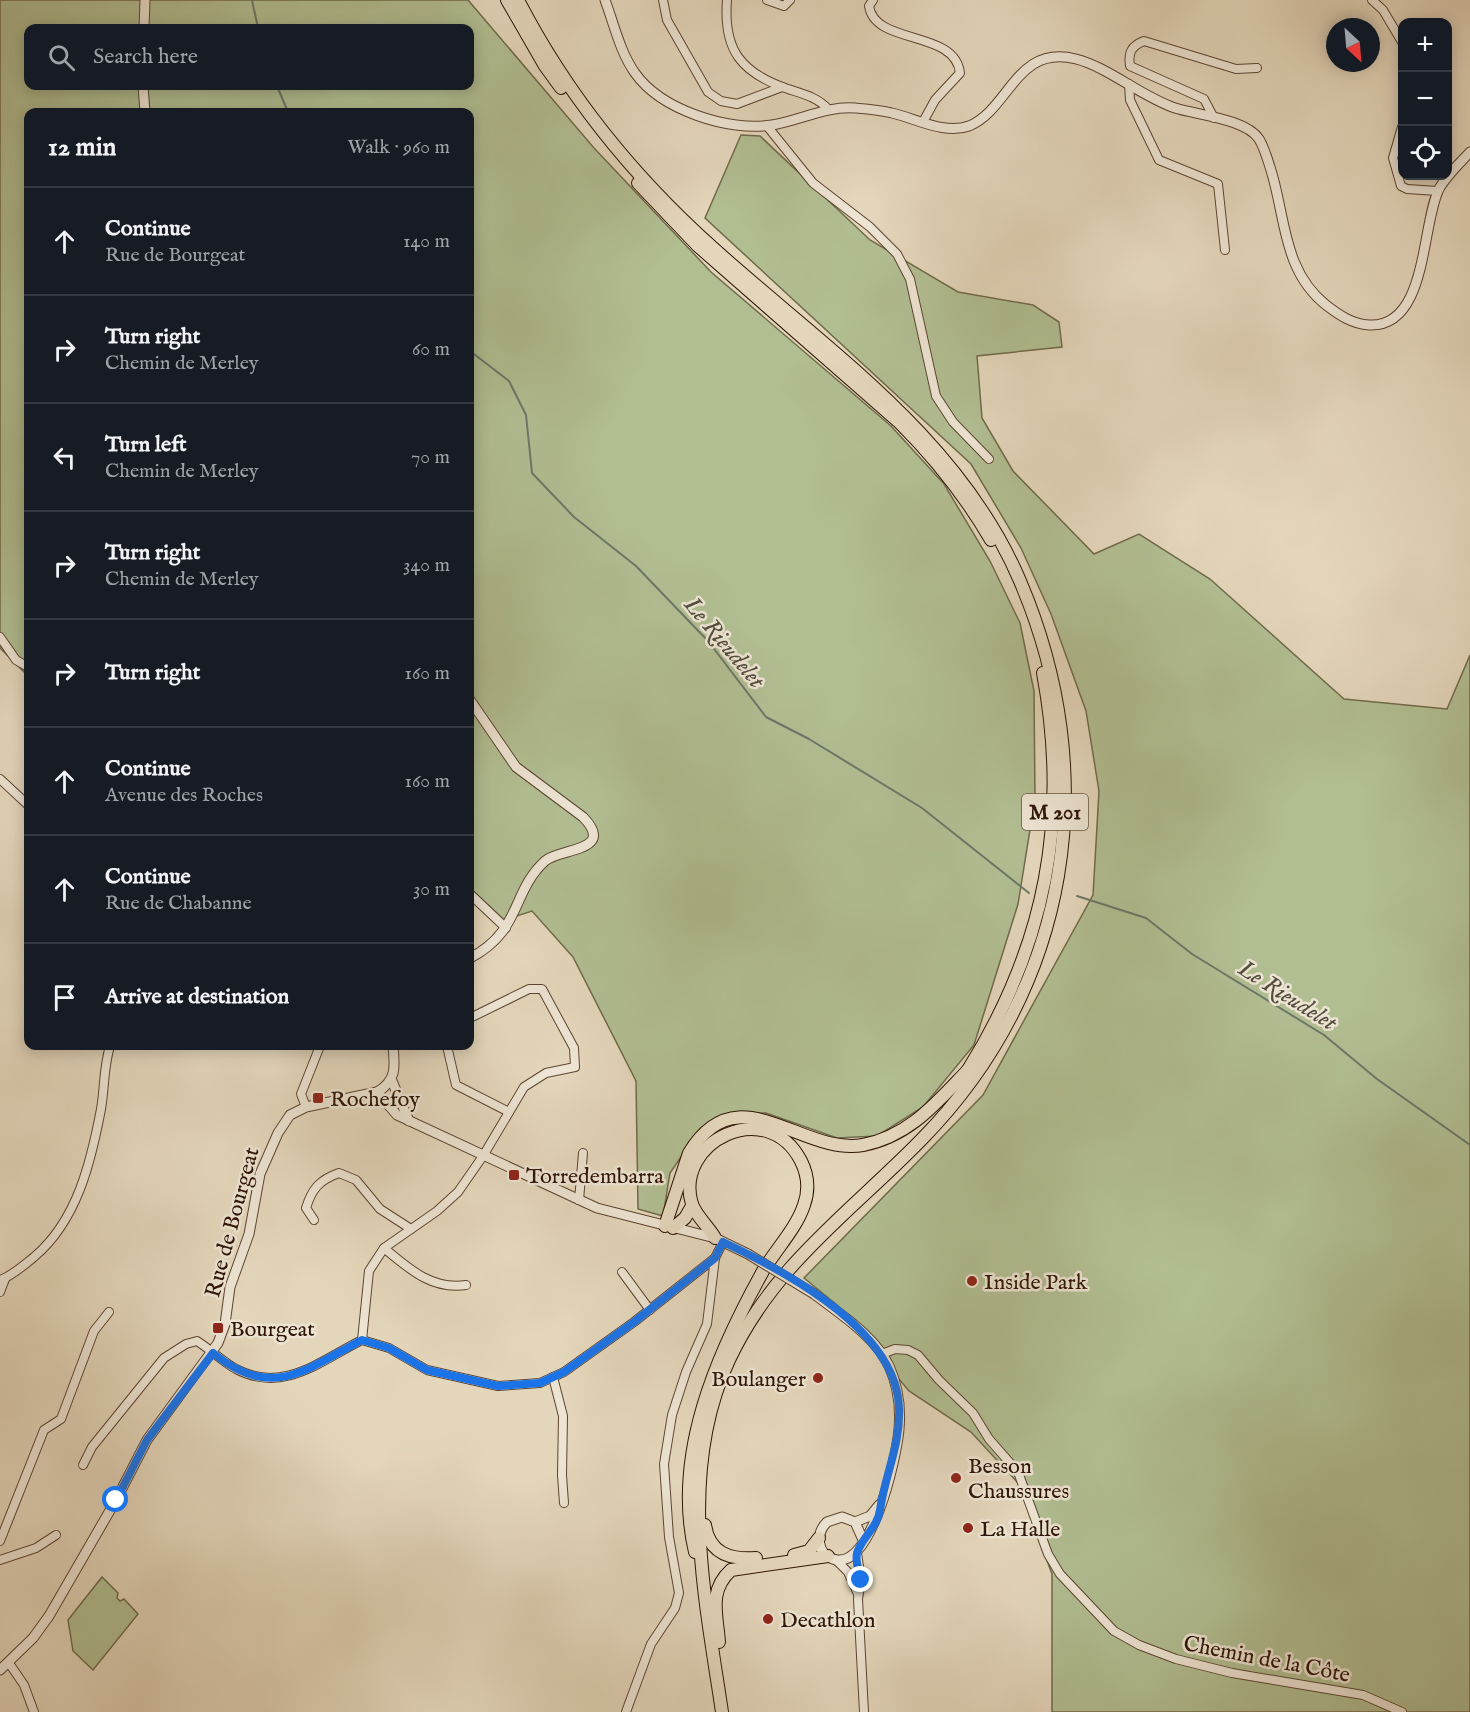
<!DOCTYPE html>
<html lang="en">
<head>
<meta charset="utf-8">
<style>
  :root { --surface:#171b24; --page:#20242c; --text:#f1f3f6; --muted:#9ea1a6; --line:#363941 }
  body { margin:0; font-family:"IM FELL English",serif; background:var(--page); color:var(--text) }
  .controls { position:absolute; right:18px; top:18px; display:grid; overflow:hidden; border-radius:12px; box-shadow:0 3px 15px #0003 }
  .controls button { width:54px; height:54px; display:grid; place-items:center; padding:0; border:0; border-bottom:2px solid var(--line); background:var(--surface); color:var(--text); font:30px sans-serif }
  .compass { position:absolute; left:1326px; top:18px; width:54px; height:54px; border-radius:50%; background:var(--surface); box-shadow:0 3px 15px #0003; rotate:154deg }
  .stop { position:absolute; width:18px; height:18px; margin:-14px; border:4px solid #1a73e8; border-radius:50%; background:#fff }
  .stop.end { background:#1a73e8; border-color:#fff; box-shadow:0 2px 6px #0008 }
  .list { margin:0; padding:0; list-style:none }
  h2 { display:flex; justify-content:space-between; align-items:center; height:78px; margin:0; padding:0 24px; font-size:26px }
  h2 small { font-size:20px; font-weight:400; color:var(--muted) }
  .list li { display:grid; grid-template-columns:39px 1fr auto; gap:18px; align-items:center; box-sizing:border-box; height:108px; padding:0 24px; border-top:2px solid var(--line) }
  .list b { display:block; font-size:22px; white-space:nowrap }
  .list p { margin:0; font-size:20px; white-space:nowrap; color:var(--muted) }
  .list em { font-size:20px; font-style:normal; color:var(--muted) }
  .icon { flex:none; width:33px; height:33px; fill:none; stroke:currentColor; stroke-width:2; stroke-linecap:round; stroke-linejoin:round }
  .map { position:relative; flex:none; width:1470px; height:1712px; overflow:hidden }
  .search { position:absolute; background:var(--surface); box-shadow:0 3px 15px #0003; left:24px; top:24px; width:450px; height:66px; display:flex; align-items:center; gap:15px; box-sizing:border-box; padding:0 21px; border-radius:12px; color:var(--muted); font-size:22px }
  .panel { position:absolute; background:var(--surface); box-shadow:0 3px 15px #0003; left:24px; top:108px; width:450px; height:942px; border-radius:12px }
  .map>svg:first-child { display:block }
  .green { fill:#b1be92; stroke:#706a4a; stroke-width:1.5; fill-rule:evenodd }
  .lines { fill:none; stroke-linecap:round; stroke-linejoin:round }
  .stream { stroke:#6c7769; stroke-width:2 }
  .minor-casing { stroke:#5c4531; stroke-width:10 }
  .tertiary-casing { stroke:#5c4531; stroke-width:11 }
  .trunk-casing { stroke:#2e1503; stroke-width:14 }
  .minor { stroke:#ede4d3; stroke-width:8 }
  .tertiary { stroke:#ede4d3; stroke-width:9 }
  .trunk { stroke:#e4d6bb; stroke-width:12 }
  .tertiary-bridge-casing { stroke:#5c4531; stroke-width:11; stroke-linecap:butt }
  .tertiary-bridge { stroke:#ede4d3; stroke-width:9 }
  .route { stroke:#1a73e8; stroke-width:8 }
  .poi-dot { fill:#8f2418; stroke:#ede4d3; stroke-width:2 }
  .labels { text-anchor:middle; stroke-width:5; stroke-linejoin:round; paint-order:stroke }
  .shield { fill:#ede4d3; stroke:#675341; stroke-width:1.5 }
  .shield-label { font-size:21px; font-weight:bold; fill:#2e1503 }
  .poi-label { font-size:22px; fill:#2e1503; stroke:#ede4d3; text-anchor:start }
  .street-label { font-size:22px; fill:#2e1503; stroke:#ede4d3 }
  .water-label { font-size:24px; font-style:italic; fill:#524e3e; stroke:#ede4d3 }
</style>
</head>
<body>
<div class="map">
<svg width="1470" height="1712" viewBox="0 0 1470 1712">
  <rect width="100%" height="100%" fill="#e4d6bb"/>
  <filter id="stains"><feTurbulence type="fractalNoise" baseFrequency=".00333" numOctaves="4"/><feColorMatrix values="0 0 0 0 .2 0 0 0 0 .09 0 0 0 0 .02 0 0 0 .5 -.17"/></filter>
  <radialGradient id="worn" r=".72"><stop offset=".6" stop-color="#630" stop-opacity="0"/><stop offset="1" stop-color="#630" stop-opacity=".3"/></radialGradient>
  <g class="green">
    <path d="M0,0H468L594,148L711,272L891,426L944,484L990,561L1020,623L1034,691L1035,799L1018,904L974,1045L923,1107L877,1136L837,1138L766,1113L727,1114L697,1133L670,1173L663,1216L638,1209L636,1081L573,957L532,911L504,920L470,888V112H28V676L0,648ZM28,28H470V86H28Z"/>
    <polygon points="741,135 760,136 870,240 958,292 1033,305 1059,322 1062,347 977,356 982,418 1013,471 1094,554 1139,534 1210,579 1344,699 1447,709 1470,655 1470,1712 1052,1712 1052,1574 1018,1483 971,1432 909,1391 837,1305 804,1278 983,1095 1093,895 1099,791 1086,711 1051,614 1021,548 971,464 705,218"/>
    <polygon points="102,1577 118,1593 117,1598 120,1601 124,1599 138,1614 93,1670 73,1651 68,1620"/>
  </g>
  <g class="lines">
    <g class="stream">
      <polyline points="252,0 258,28"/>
      <polyline points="277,86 288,112"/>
      <polyline points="470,351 509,381 526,415 532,473 574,517 636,566 708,641 766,717 809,739 922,808 1029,893"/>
      <polyline points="1077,896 1146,918 1192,954 1324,1035 1377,1079 1470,1145"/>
    </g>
    <defs>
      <g id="minor">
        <polyline points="663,0 667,20 708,92 721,101 737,104 782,87"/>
        <path d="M727,0C723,50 741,73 788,89C803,94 817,97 828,109"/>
        <polyline points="767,0 784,6 790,0"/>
        <path d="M873,0L869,6C875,46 955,29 960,73L935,100L923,122"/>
        <polyline points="1372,0 1383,10 1402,42"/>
        <polyline points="1129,84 1130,100 1159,160 1218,184 1225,250"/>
        <path d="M1214,118L1204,99L1130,66C1128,53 1131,46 1144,41L1236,69L1257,68"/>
        <polyline points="767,126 813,183 870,227 897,254 910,279 936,396 953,422 989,459"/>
        <polyline points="1402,127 1393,158 1401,186 1407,189 1438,191"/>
        <polyline points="0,637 16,660 28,667"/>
        <polyline points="0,779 28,805"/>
        <polyline points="470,894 506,928"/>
        <polyline points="447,1046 456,1085 509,1112"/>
        <polyline points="306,1107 301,1094 320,1046"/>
        <polyline points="579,1200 583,1153"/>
        <path d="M314,1220L306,1208C312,1189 319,1180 339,1173L356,1180L380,1209L411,1229"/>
        <path d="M384,1248C409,1269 432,1290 466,1285"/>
        <polyline points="622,1272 650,1310"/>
        <path d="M0,1280C12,1276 24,1265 34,1257C77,1221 91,1162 101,1109C105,1086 103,1070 110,1046"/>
        <polyline points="0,1292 5,1279"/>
        <polyline points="362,1340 369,1271 384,1248 437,1211 458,1192 483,1156 524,1087 546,1073 575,1067 574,1048 542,989 529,989 470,1018"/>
        <polyline points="882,1354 895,1349 908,1350 918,1355 939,1380 973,1413 989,1439 1018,1472 1048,1554 1060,1574 1114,1631 1139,1645 1176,1659 1232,1673 1363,1695 1402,1712"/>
        <polyline points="553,1377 563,1416 562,1475 564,1503"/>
        <path d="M83,1465L92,1447L164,1358L186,1344L197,1341C211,1350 222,1361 236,1369C283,1394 320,1361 362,1340L389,1348L427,1370L498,1386L540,1383L564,1372L634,1322L715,1258L723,1242"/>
        <polyline points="0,1541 44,1430 61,1419 94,1331 109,1312"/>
        <polyline points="857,1553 861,1580 858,1599 864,1712"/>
        <polyline points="0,1560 36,1548 56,1535"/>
        <polyline points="836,1560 848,1572 858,1594"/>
        <polyline points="9,1663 24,1685 34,1712"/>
        <polyline points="626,1712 651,1644 675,1608 679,1593 669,1537 664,1464 672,1415 686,1372 707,1324 715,1258"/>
      </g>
      <g id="tertiary">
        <path d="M605,0C614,24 620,52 635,73C661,110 729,132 772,125C801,120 826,106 855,108C867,109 880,110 892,113C915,118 944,135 969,126C1010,109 1016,44 1076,59C1108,67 1142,97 1175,108C1197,115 1246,119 1259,139C1264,147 1267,158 1270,167C1286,216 1282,270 1326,305C1339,315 1352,324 1369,325C1428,328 1421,225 1439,189C1446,176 1460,163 1470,152"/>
        <polyline points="144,28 145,0"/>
        <polyline points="143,86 145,112"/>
        <path d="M470,700L516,767L583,817C617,852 559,848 545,861C511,892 522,931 470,958"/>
        <polyline points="392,1081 409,1121"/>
        <polyline points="377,1092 397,1115 597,1208 715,1238 748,1254"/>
        <path d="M814,1294C840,1314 875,1336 889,1366C898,1386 901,1407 899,1429C897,1456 871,1573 833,1559C816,1553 816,1533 827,1522L842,1517L855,1522L863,1540"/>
        <polyline points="855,1522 870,1516 879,1505"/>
        <path d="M0,1670L33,1638L49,1616L116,1500L147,1440L218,1343L225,1324L230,1287L249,1234L260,1174L278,1133L290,1115L306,1107L377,1092C397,1081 395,1066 393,1046"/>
      </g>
      <g id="trunk">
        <polyline points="507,0 545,66 561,88"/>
        <path d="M518,0C566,93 634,177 712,247C825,349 959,437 1020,581C1103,775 1071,987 922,1139C851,1212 774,1264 729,1360C677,1471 705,1597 722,1712"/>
        <path d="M638,183L698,246L900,423C936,459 966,497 991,540"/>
        <path d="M968,1070C1046,945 1070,818 1043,673"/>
        <path d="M665,1226L689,1153C738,1072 801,1156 863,1145C910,1136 937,1102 969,1069"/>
        <polyline points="673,1228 685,1218 692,1206"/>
        <path d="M705,1525C709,1553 730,1560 756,1558"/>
        <path d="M695,1552C672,1455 717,1354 763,1271C776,1249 796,1229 804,1205C809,1191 808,1175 801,1161C767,1095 673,1142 692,1204C696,1216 709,1227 715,1238"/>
        <polyline points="794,1555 809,1551 819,1538"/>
        <path d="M719,1642C717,1614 708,1591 731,1570L828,1556"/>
      </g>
    </defs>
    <use href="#minor" class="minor-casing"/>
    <use href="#tertiary" class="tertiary-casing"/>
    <use href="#trunk" class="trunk-casing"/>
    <use href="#minor" class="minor"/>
    <use href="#tertiary" class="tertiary"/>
    <use href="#trunk" class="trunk"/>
    <defs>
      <polyline id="tertiary-bridge" points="748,1254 814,1294"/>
    </defs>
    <use href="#tertiary-bridge" class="tertiary-bridge-casing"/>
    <use href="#tertiary-bridge" class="tertiary-bridge"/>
  </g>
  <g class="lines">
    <path class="route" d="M116,1500L147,1440L213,1353C271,1401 305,1370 362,1340L389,1348L427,1370L498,1386L540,1383L564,1372L634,1322L715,1258L723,1242C785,1271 896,1330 899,1407C901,1443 885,1475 880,1510C878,1527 862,1537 857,1553C855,1562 859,1572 861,1580"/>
  </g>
  <g class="poi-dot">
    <rect x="312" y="1092" width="12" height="12" rx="3"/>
    <rect x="508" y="1169" width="12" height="12" rx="3"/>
    <circle cx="972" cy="1281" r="6"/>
    <rect x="212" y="1322" width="12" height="12" rx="3"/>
    <circle cx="818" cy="1378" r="6"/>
    <circle cx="956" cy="1478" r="6"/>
    <circle cx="968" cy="1528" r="6"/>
    <circle cx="768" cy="1619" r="6"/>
  </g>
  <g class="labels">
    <rect class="shield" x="1022" y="794" width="66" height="36" rx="4.5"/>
    <g class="shield-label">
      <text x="1055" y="819">M 201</text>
    </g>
    <g class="poi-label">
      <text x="330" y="1106">Rochefoy</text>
      <text x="526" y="1183">Torredembarra</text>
      <text x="984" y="1289">Inside Park</text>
      <text x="230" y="1336">Bourgeat</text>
      <text x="806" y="1386" text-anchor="end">Boulanger</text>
      <text x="968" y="1473">Besson<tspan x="968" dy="25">Chaussures</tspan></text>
      <text x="980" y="1536">La Halle</text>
      <text x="780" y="1627">Decathlon</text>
    </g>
    <g class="street-label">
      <text transform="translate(231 1222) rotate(-75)" y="8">Rue de Bourgeat</text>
      <text transform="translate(1267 1658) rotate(11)" y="8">Chemin de la Côte</text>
    </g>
    <g class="water-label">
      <text transform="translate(725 642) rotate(50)" y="8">Le Rieudelet</text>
      <text transform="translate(1288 995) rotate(32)" y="8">Le Rieudelet</text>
    </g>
  </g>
  <rect width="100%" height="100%" filter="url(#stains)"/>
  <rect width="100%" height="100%" fill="url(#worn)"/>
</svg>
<div class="controls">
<button>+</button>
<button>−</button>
<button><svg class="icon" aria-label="locate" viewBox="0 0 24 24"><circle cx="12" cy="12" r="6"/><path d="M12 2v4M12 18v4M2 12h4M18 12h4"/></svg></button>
</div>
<svg class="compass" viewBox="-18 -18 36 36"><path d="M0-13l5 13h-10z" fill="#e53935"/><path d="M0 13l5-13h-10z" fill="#9ea1a6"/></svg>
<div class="stop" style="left:116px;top:1500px"></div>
<div class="stop end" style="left:861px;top:1580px"></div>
<div class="search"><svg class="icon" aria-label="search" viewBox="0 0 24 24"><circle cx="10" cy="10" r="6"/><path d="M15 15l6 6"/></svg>Search here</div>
<section class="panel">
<h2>12 min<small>Walk · 960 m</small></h2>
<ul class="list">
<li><svg class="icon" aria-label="ahead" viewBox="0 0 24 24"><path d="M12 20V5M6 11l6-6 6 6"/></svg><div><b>Continue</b><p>Rue de Bourgeat</p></div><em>140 m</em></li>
<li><svg class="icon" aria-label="right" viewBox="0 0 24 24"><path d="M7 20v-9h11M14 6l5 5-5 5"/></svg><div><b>Turn right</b><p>Chemin de Merley</p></div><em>60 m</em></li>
<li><svg class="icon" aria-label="left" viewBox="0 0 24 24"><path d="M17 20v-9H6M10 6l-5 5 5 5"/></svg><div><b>Turn left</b><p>Chemin de Merley</p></div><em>70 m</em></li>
<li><svg class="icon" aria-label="right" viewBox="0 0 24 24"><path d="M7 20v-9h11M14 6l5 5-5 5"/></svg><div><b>Turn right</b><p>Chemin de Merley</p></div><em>340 m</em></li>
<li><svg class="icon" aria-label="right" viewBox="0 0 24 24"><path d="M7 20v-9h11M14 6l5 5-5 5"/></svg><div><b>Turn right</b></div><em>160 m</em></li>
<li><svg class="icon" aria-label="ahead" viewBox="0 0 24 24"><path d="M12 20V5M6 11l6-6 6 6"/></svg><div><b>Continue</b><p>Avenue des Roches</p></div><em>160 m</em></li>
<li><svg class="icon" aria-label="ahead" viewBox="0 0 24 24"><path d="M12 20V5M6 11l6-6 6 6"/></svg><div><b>Continue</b><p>Rue de Chabanne</p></div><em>30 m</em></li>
<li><svg class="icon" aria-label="arrive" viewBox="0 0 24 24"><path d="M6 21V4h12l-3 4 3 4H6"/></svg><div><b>Arrive at destination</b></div></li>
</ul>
</section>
</div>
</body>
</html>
